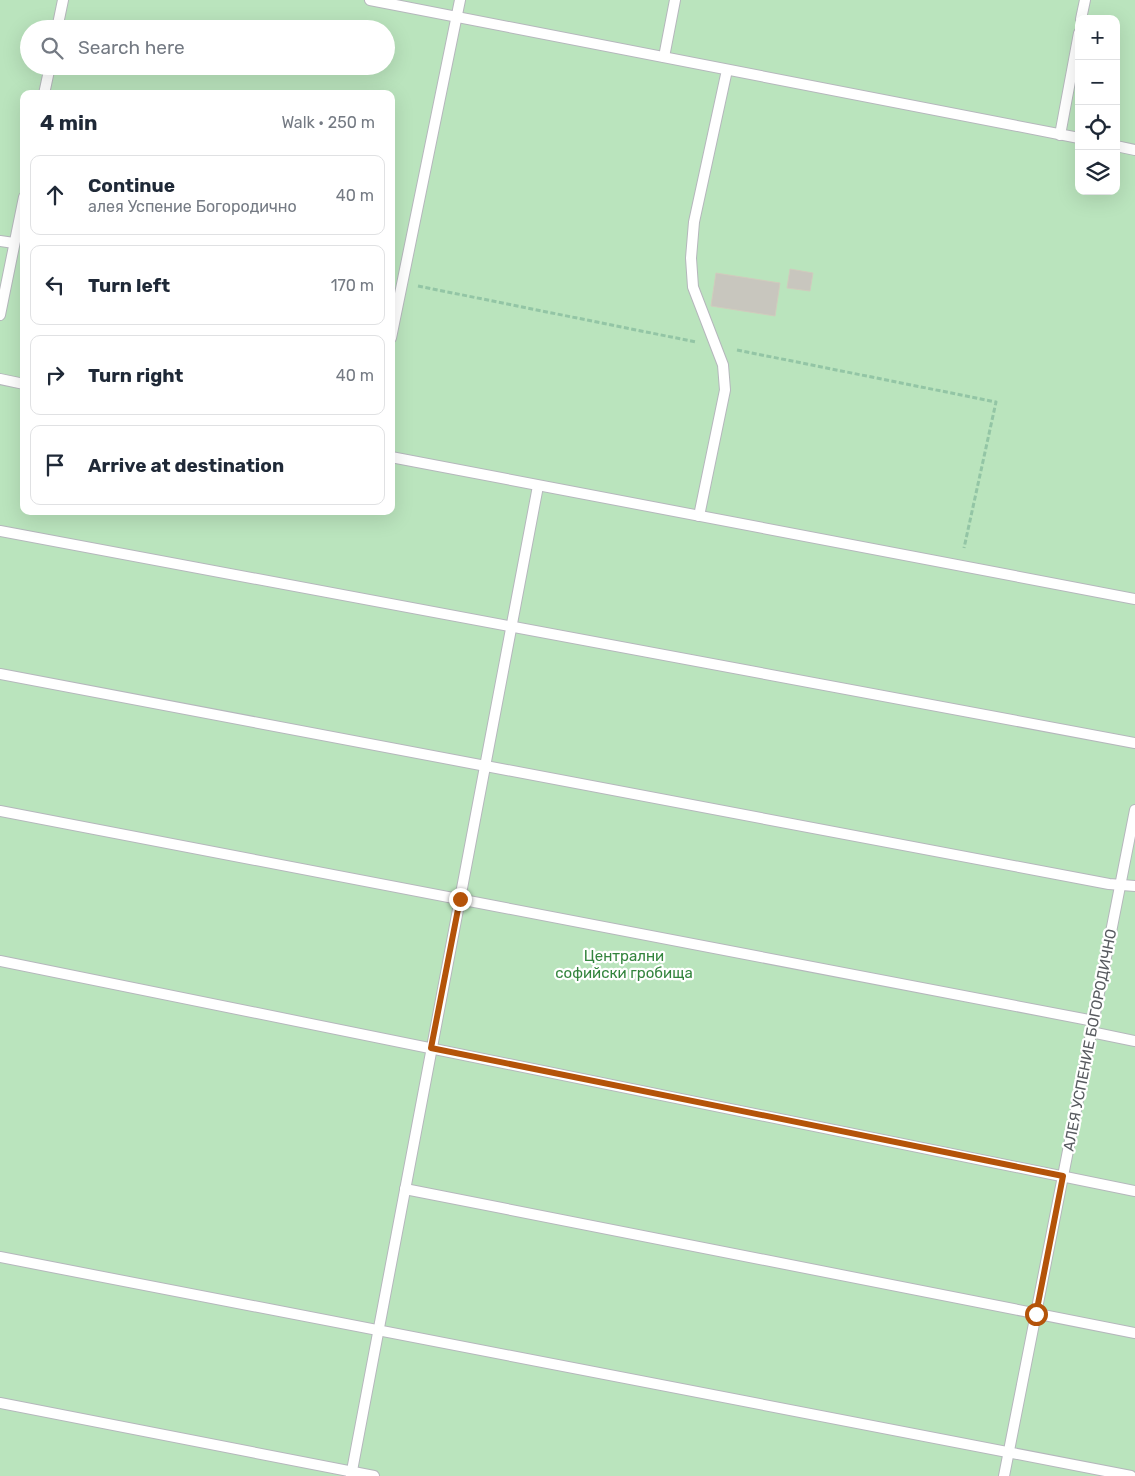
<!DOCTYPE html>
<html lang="en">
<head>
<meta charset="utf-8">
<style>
  :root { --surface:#fff; --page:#f2f2f3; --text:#1f2937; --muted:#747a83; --line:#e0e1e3 }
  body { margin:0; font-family:Rubik,sans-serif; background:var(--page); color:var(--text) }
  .controls { position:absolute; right:15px; top:15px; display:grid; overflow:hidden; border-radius:10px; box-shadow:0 5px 20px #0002 }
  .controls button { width:45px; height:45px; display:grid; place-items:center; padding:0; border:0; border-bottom:1px solid var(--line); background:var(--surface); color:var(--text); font:25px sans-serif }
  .stop { position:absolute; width:15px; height:15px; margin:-11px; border:4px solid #b45309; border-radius:50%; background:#fff }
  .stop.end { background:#b45309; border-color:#fff; box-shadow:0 1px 5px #0008 }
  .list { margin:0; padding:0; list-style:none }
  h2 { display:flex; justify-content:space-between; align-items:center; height:65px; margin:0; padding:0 20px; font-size:21px }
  h2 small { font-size:16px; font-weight:400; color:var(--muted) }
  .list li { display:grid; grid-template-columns:32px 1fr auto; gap:15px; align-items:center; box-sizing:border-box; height:80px; margin:0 10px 10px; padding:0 10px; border:1px solid var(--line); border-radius:10px }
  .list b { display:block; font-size:19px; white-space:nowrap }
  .list p { margin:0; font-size:16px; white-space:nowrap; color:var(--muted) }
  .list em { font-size:16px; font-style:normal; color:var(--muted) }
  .icon { flex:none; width:28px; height:28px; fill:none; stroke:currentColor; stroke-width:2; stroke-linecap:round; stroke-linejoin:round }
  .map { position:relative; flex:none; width:1135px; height:1476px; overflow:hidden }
  .search { position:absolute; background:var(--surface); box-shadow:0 5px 20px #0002; left:20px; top:20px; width:375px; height:55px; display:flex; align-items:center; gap:12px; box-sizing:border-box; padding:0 18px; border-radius:28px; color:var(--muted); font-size:19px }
  .panel { position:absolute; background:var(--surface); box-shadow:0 5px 20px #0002; left:20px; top:90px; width:375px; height:425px; border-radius:10px }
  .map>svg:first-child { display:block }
  .green { fill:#bae4bd; fill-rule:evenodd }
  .building { fill:#c8c6be; stroke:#d0ccbd }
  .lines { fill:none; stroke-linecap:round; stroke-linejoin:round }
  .service-casing { stroke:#b5b7bc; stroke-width:12 }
  .path { stroke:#93c5a5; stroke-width:3; stroke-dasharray:5 2.5; stroke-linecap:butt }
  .service { stroke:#fff; stroke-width:10 }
  .route { stroke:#b45309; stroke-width:6 }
  .labels { text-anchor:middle; stroke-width:4.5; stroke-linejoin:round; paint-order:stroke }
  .park-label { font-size:15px; fill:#33843d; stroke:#fff }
  .street-label { font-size:15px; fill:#585b60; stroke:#fff }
</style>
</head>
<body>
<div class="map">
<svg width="1135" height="1476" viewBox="0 0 1135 1476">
  <rect width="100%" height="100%" fill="#eceadf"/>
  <path class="green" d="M0,0H1135V1476H0ZM1079,19H1116V191H1079ZM29,29H386V66H29ZM24,94H391V511H24Z"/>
  <g class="building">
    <polygon points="790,269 813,273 810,291 787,288"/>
    <polygon points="716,273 780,283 775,316 711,306"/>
  </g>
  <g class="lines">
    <defs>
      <g id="service">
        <polyline points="370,0 1079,138"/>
        <polyline points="1081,19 1085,0"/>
        <polyline points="57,29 63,0"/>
        <polyline points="664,57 675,0"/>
        <polyline points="44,94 50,66"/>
        <polyline points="1060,135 1079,33"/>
        <polyline points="1116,146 1135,150"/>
        <polyline points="0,241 14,243"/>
        <polyline points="0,315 24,197"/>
        <polyline points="391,338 460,0"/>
        <polyline points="0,379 24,384"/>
        <polyline points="391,457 1135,599"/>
        <polyline points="699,516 725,390 723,365 693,287 691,258 694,222 727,70"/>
        <polyline points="0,531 1135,743"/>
        <polyline points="0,674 1109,884 1135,886"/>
        <polyline points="0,811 1094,1021"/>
        <polyline points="0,961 1135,1191"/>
        <polyline points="1091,1032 1135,1041"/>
        <polyline points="405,1189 1135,1333"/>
        <polyline points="0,1257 1131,1476"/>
        <polyline points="0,1403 374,1476"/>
        <polyline points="351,1476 538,486"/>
        <polyline points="1004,1476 1135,810"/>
      </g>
    </defs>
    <use href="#service" class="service-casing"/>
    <g class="path">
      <polyline points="418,286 696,342"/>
      <polyline points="737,350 996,402 964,548"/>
    </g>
    <use href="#service" class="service"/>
  </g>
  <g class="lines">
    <polyline class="route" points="460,899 431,1048 1063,1176 1036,1314"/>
  </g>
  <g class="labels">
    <g class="park-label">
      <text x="624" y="961">Централни<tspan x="624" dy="17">софийски гробища</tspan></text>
    </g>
    <g class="street-label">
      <text transform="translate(1090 1040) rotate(-79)" y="5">АЛЕЯ УСПЕНИЕ БОГОРОДИЧНО</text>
    </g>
  </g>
</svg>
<div class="controls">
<button>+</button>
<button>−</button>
<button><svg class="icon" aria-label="locate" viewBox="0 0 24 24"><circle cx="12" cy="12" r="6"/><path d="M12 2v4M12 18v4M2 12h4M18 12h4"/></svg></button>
<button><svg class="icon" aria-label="layers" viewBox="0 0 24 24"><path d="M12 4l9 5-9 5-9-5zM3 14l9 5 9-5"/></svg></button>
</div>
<div class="stop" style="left:1036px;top:1314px"></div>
<div class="stop end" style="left:460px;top:899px"></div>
<div class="search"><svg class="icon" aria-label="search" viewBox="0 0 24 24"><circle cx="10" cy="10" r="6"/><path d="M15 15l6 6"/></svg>Search here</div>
<section class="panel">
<h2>4 min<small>Walk · 250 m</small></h2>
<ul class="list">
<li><svg class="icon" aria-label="ahead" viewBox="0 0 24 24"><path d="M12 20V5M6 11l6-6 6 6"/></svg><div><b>Continue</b><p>алея Успение Богородично</p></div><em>40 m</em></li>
<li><svg class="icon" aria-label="left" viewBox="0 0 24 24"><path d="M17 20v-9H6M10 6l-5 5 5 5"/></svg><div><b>Turn left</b></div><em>170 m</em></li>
<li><svg class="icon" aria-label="right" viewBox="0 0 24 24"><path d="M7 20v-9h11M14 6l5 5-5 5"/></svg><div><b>Turn right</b></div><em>40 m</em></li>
<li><svg class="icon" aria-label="arrive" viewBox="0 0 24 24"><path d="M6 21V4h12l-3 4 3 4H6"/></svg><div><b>Arrive at destination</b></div></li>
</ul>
</section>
</div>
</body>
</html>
